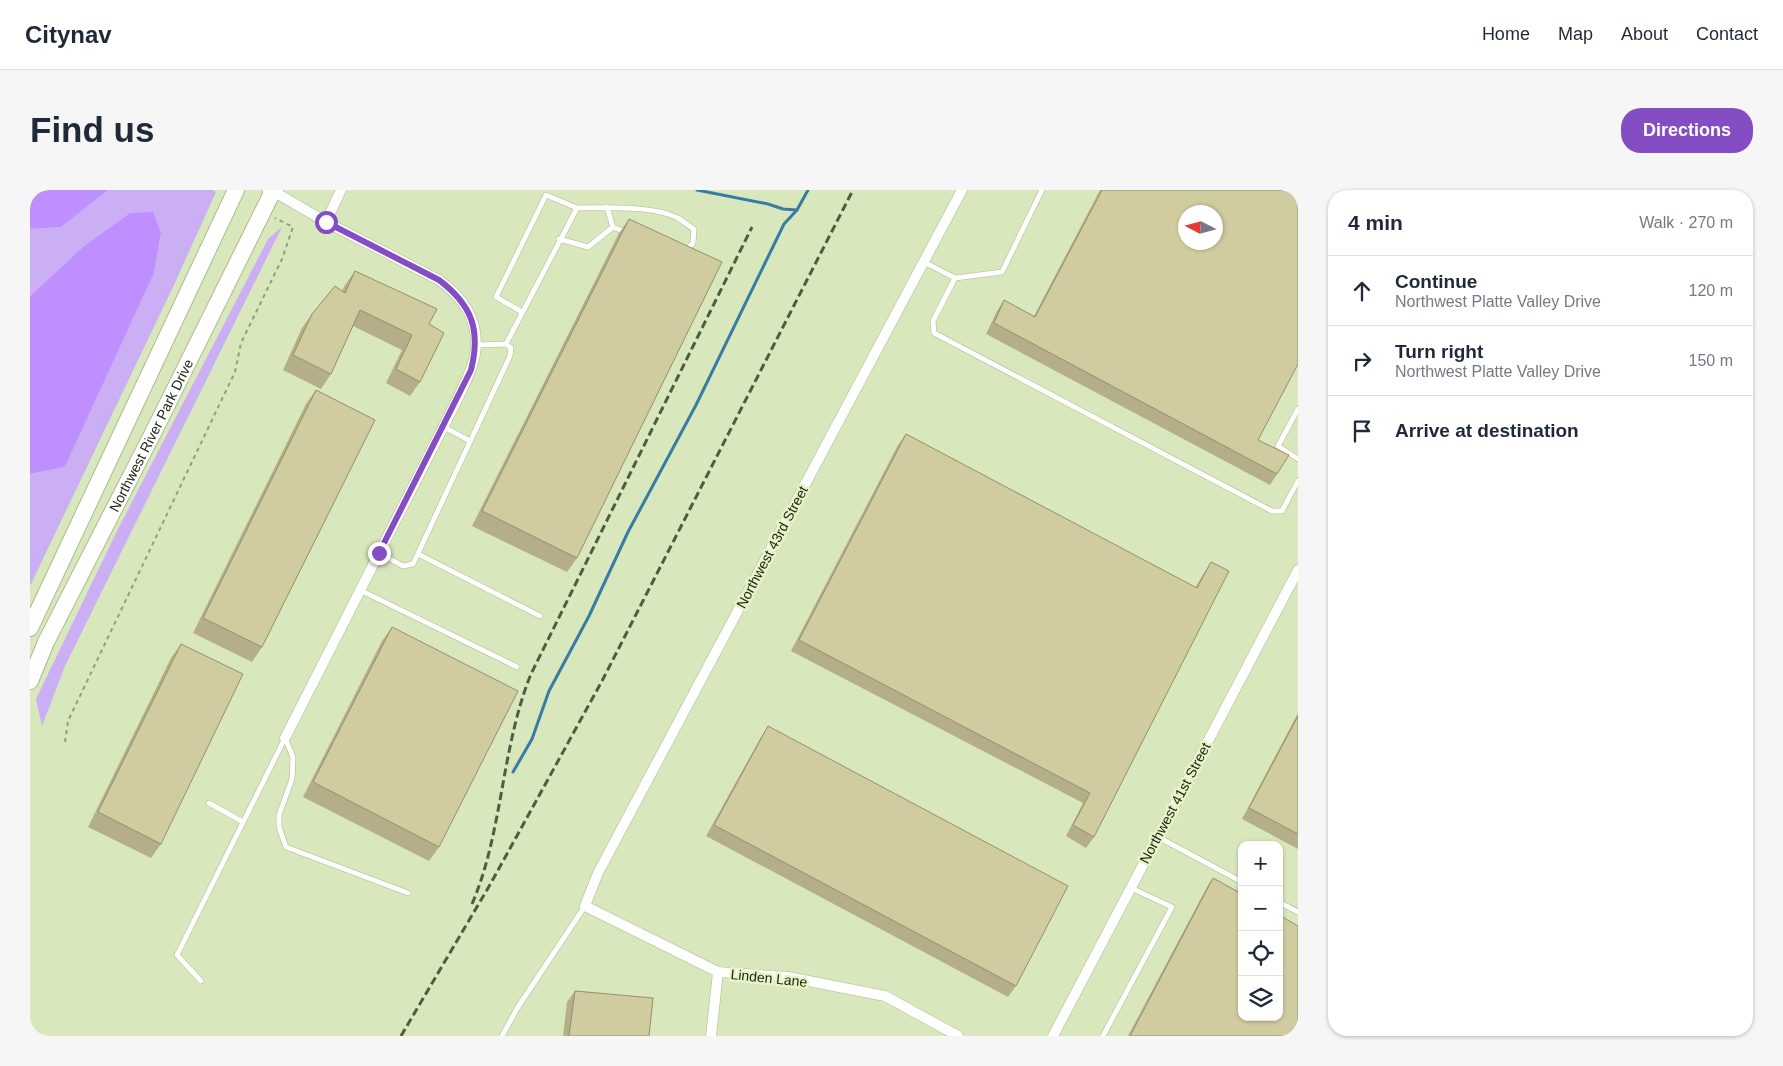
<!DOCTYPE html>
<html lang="en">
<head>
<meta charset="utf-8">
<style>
  :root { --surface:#fff; --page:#f6f6f7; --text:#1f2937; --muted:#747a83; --line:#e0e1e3; --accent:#854dc4 }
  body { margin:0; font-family:Arial,sans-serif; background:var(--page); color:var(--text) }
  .controls { position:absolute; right:15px; bottom:15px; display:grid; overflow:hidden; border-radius:10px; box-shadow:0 1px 4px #0004 }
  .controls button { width:45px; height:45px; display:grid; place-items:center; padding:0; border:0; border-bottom:1px solid var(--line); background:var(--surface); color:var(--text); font:25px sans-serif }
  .compass { position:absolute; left:1148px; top:15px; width:45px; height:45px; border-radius:50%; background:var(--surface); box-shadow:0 1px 4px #0004; rotate:276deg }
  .stop { position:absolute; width:15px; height:15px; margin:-11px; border:4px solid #854dc4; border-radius:50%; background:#fff }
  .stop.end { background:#854dc4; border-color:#fff; box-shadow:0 1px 5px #0008 }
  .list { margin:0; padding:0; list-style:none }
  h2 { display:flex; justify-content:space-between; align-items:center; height:65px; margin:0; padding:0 20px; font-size:21px }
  h2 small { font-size:16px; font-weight:400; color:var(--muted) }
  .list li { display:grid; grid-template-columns:32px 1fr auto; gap:15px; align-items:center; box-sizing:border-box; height:70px; padding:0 20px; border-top:1px solid var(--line) }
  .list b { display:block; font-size:19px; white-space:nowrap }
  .list p { margin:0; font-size:16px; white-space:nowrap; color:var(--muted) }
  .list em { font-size:16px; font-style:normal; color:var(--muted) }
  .icon { flex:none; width:28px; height:28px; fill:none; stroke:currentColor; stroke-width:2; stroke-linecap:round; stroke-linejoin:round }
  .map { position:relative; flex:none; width:1268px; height:846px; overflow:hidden; border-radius:20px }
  header { display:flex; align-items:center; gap:30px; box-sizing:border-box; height:70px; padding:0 25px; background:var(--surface); border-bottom:1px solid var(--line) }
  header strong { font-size:24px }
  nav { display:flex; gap:28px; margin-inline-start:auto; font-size:18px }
  .intro { display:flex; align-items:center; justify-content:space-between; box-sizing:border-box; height:120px; padding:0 30px }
  h1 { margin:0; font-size:35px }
  .button { padding:12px 22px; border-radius:20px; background:var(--accent); color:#fff; font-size:18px; font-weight:700 }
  main { display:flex; gap:30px; padding:0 30px }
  aside { flex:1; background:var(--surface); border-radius:20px; box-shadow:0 1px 4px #0004 }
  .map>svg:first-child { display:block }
  .green { fill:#cbaff5 }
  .forest { fill:#bf8fff }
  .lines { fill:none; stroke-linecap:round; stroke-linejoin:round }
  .stream { stroke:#387ba3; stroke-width:3 }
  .lane-casing { stroke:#acb98f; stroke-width:6 }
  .street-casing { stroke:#acb98f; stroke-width:11 }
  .primary-casing { stroke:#acb98f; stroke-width:18 }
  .highway-casing { stroke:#acb98f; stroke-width:21 }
  .path { stroke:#939e7d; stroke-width:2; stroke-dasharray:4 4; stroke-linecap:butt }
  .lane { stroke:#fff; stroke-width:5 }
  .street { stroke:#fff; stroke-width:10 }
  .primary { stroke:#fff; stroke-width:16 }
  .highway { stroke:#fff; stroke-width:20 }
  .rail { stroke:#535a42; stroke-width:3; stroke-dasharray:8 4; stroke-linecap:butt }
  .wall { fill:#b4af89 }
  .building { fill:#d1cc9f; stroke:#928f6f; fill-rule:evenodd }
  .route { stroke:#854dc4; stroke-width:6 }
  .labels { text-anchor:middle; stroke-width:5; stroke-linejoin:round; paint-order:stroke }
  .street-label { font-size:14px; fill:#222716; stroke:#e6f4c8 }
</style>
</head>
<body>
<header>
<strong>Citynav</strong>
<nav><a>Home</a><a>Map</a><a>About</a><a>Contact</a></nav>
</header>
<div class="intro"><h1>Find us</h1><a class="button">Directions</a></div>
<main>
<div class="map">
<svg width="1268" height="846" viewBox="0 0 1268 846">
  <rect width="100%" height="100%" fill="#d9e7bc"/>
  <g class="green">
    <polygon points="78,0 183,0 186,2 143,97 0,396 0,284 35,277 124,83 131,43 52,58 0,106 0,39 31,37"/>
    <polygon points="252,37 35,476 12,536 6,509 87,341 238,49"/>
  </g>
  <g class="forest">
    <polygon points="0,0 78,0 31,37 0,39"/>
    <polygon points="123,22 131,43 124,83 35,277 0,284 0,106 52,58 100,23"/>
  </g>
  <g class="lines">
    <g class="stream">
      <polyline points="667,0 738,14 753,19 767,20"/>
      <polyline points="483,582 502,549 519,501 559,426 598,342 666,215 754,34 767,20 778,0"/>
    </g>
    <defs>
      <g id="lane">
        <polyline points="1012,0 972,82 925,88 903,131 904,143 1242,321 1252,321 1268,291"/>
        <polyline points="577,17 583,37"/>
        <polyline points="529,49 558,57 583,37 595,42"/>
        <polyline points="894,72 925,88"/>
        <polyline points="492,122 466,107 516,5 547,18"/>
        <path d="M476,154L547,18C575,18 622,15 648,28C653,31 658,36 664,39L663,53L656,61"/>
        <polyline points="1268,219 1248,256 1268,269"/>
        <polyline points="414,237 440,251"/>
        <polyline points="349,363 373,376 383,374 480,166 481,158 476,154 445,155"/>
        <polyline points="388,364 510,426"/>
        <polyline points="330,400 487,477"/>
        <polyline points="255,548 263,567 262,589 249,625 249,637 256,657 378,703"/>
        <polyline points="179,613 213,632"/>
        <polyline points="1128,647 1212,692"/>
        <polyline points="1249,712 1268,722"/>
        <polyline points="171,791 147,765 255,548"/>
        <polyline points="472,846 488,817 555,716"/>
        <polyline points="1073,846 1142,717 1101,698"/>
      </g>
      <g id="street">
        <path d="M243,1L296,32L409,90C434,108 450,131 445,164C443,180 434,194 428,208L255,548"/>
        <polyline points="296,32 311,0"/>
        <polyline points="681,846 688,782"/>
        <polyline points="928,846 855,806 758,787 688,782 555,716 568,683 932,0"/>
        <polyline points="1023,846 1268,380"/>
      </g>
      <g id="primary">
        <polyline points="0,438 206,0"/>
        <path id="s1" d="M0,491L16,452L128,233L243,1"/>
      </g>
      <polyline id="highway" points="243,1 243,0"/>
    </defs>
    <use href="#lane" class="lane-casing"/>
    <use href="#street" class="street-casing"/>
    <use href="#primary" class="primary-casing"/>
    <use href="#highway" class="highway-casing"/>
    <polyline class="path" points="35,552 38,531 205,182 211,153 252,69 263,37 245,28"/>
    <use href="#lane" class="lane"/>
    <use href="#street" class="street"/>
    <use href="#primary" class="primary"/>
    <use href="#highway" class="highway"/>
    <g class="rail">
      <path d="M442,714C473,642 471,558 501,484L722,37"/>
      <polyline points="371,846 461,693 572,491 823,0"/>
    </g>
  </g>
  <g class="wall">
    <polygon points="1070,0 1268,0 1228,250 1247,284 1240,295 956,144 967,121 974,110 1004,126"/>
    <polygon points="599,29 547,368 537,382 442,336 589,43"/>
    <polygon points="325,81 399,134 390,192 380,206 356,193 372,160 323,136 301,184 291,199 253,180 272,138 282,124 312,101 315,95"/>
    <polygon points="286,200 232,457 222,472 163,443 276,214"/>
    <polygon points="876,244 1165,398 1174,383 1181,372 1064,647 1056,658 1036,646 1053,613 761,461 868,255"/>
    <polygon points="362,437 409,657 399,671 273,607 352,451"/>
    <polygon points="151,454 131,654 121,668 58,637 141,468"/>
    <polygon points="1268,523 1268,659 1212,629"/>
    <polygon points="738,536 986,796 978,807 676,646 731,547"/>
    <polygon points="1183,688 1262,846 1098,846 1178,695"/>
    <polygon points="545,801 619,846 533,846 537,812"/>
  </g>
  <g class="building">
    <path d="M1072,0H1268V174L1228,250L1259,265L1247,284L964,133L974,110L1005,127ZM1156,22H1186V52H1156Z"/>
    <polygon points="599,29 692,72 547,368 452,321"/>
    <polygon points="325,81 407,119 399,134 414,143 390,192 366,179 382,145 330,120 301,184 263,165 282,124 305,96 315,103"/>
    <polygon points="286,200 345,230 232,457 173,428"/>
    <polygon points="876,244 1167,398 1181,372 1199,381 1064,647 1043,635 1060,603 769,450"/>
    <polygon points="362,437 488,501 409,657 283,592"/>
    <polygon points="151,454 213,484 131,654 68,622"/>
    <polygon points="1268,526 1268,644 1219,618"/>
    <polygon points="738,536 1038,696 986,796 684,635"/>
    <polygon points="1183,688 1212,704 1212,827 1249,827 1249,725 1268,736 1268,835 1262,846 1100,846"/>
    <polygon points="545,801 623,808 619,846 539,846"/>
  </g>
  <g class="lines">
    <path class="route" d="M296,32L409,90C442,115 451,140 441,180L349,363"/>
  </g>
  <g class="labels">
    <g class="street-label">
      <text dy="5" stroke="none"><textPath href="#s1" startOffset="274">Northwest River Park Drive</textPath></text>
      <text transform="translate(742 357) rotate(-62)" y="5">Northwest 43rd Street</text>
      <text transform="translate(1145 613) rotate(-62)" y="5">Northwest 41st Street</text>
      <text transform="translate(739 788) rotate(6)" y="5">Linden Lane</text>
    </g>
  </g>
</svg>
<div class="controls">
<button>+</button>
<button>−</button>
<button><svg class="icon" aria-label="locate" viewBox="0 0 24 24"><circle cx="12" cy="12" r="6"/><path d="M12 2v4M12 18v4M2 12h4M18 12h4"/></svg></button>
<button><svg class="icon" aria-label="layers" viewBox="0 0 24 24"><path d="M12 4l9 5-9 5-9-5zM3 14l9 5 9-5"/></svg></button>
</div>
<svg class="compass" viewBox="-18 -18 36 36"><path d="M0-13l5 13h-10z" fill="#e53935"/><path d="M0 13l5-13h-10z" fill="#747a83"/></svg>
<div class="stop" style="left:296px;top:32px"></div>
<div class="stop end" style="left:349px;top:363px"></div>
</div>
<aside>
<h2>4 min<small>Walk · 270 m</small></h2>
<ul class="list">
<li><svg class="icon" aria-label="ahead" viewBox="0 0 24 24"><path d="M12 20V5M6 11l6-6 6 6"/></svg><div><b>Continue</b><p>Northwest Platte Valley Drive</p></div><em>120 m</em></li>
<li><svg class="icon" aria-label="right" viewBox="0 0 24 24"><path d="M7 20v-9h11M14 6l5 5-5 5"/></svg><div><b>Turn right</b><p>Northwest Platte Valley Drive</p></div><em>150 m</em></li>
<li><svg class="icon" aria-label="arrive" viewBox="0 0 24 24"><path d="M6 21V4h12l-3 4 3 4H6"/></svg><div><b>Arrive at destination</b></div></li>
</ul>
</aside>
</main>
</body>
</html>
